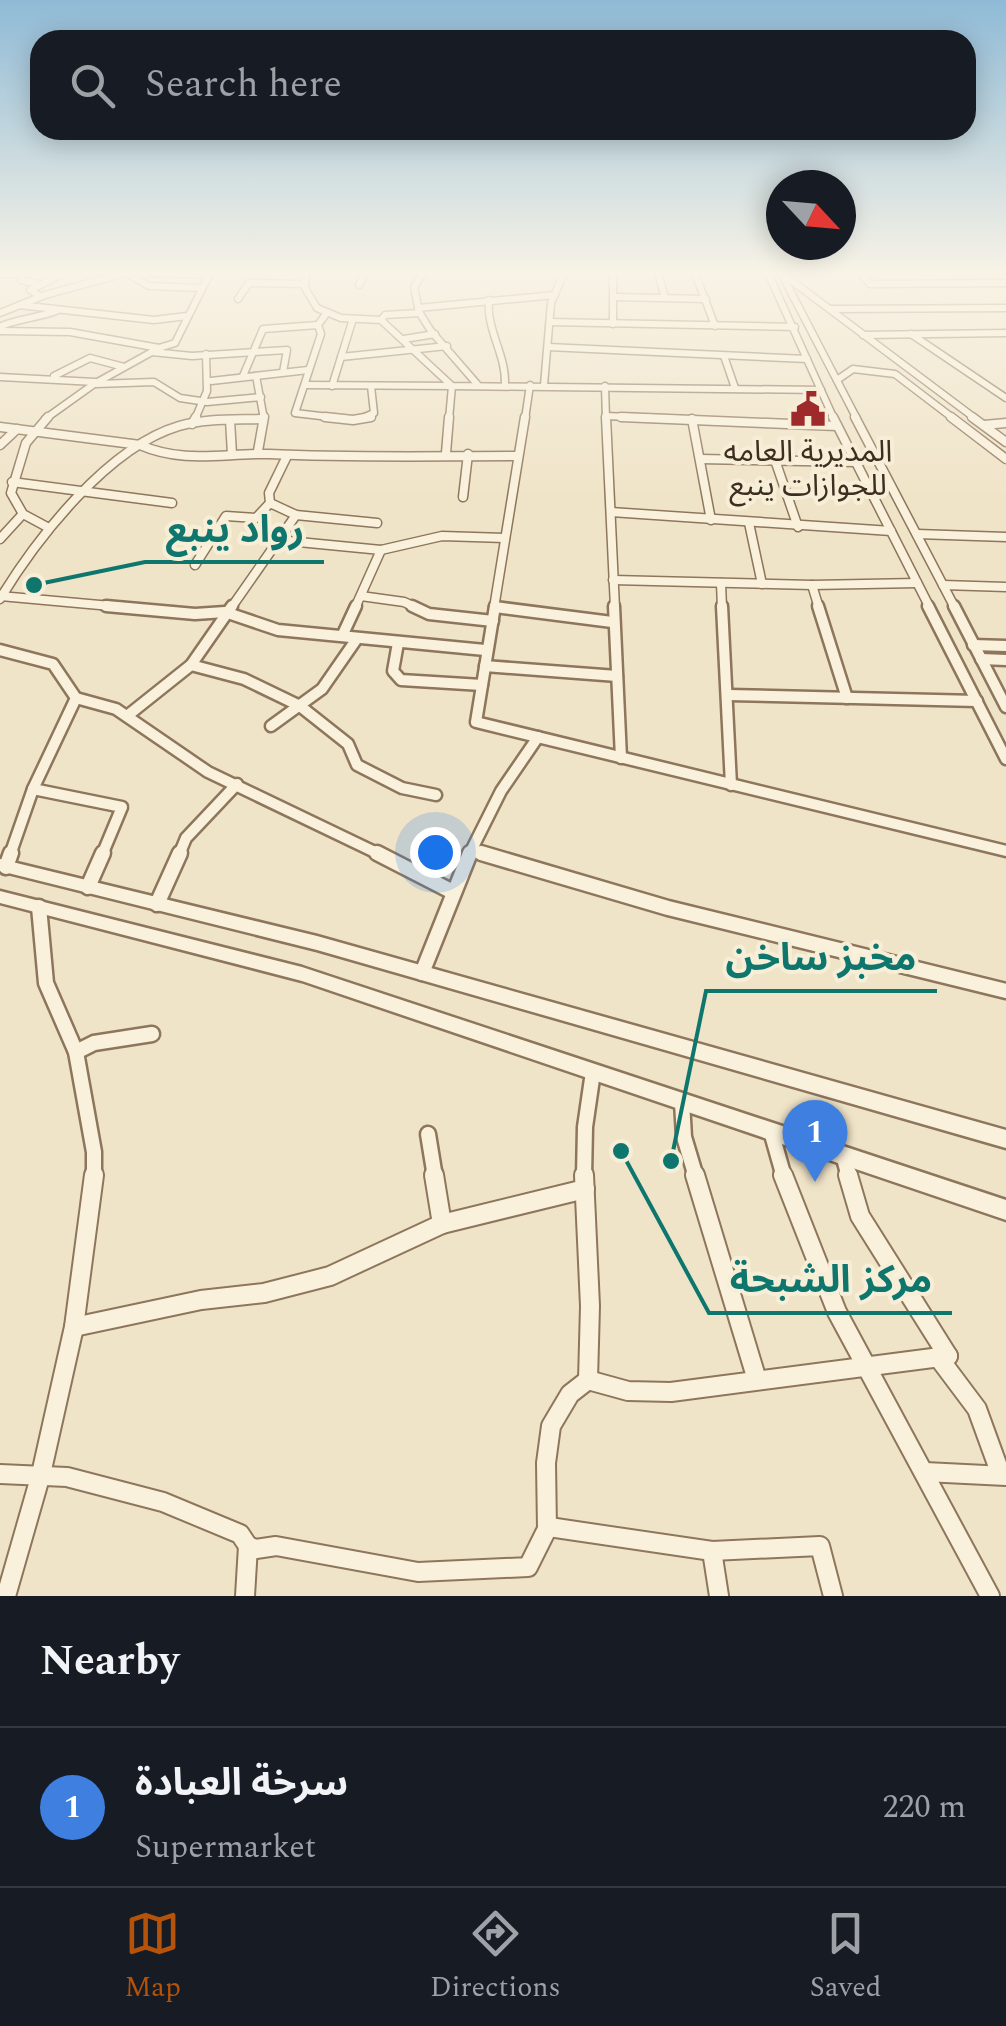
<!DOCTYPE html>
<html lang="en">
<head>
<meta charset="utf-8">
<style>
  :root { --surface:#171b24; --page:#20242c; --text:#f1f3f6; --muted:#9ea1a6; --line:#363941; --accent:#b45309 }
  body { margin:0; font-family:Spectral,"Noto Sans Arabic",serif; background:var(--page); color:var(--text) }
  .compass { position:absolute; left:766px; top:170px; width:90px; height:90px; border-radius:50%; background:var(--surface); box-shadow:0 5px 25px #0003; rotate:116deg }
  .you { position:absolute; left:435px; top:852px; width:35px; height:35px; margin:-25px; border:8px solid #fff; border-radius:50%; background:#1a73e8; box-shadow:0 0 0 15px #1a73e833 }
  .badge { display:grid; place-items:center; width:65px; height:65px; border-radius:50%; background:var(--accent); color:#fff; font-size:32px; font-weight:700 }
  .pin { position:absolute; translate:-50% -82px; filter:drop-shadow(0 2px 5px #0008) }
  .pin::after { content:''; position:absolute; top:52px; width:35px; height:30px; background:inherit; clip-path:polygon(0 0,100% 0,50% 100%) }
  .list { margin:0; padding:0; list-style:none }
  h2 { display:flex; justify-content:space-between; align-items:center; height:130px; margin:0; padding:0 40px; font-size:42px }
  h2 small { font-size:32px; font-weight:400; color:var(--muted) }
  .list li { display:grid; grid-template-columns:65px 1fr auto; gap:30px; align-items:center; box-sizing:border-box; height:160px; padding:0 40px; border-top:2px solid var(--line) }
  .list b { display:block; font-size:38px; white-space:nowrap }
  .list p { margin:0; font-size:32px; white-space:nowrap; color:var(--muted) }
  .list em { font-size:32px; font-style:normal; color:var(--muted) }
  .icon { flex:none; width:55px; height:55px; fill:none; stroke:currentColor; stroke-width:2; stroke-linecap:round; stroke-linejoin:round }
  .map { position:relative; flex:none; width:1006px; height:1596px; overflow:hidden }
  .search { position:absolute; background:var(--surface); box-shadow:0 5px 25px #0003; left:30px; right:30px; top:30px; height:110px; display:flex; align-items:center; gap:25px; box-sizing:border-box; padding:0 35px; border-radius:30px; color:var(--muted); font-size:38px }
  .sheet { height:290px; background:var(--surface) }
  nav { display:flex; justify-content:space-around; align-items:center; box-sizing:border-box; height:140px; border-top:2px solid var(--line); background:var(--surface); font-size:28px; color:var(--muted) }
  nav a { display:grid; justify-items:center; gap:5px }
  nav .on { color:var(--accent) }
  .map>svg:first-child { display:block }
  .lines { fill:none; stroke-linecap:round; stroke-linejoin:round }
  .minor-far4-casing { stroke:#8d765c; stroke-width:9 }
  .minor-far3-casing { stroke:#8d765c; stroke-width:11 }
  .minor-far2-casing { stroke:#8d765c; stroke-width:15 }
  .minor-far1-casing { stroke:#8d765c; stroke-width:19 }
  .minor-casing { stroke:#8d765c; stroke-width:22 }
  .tertiary-casing { stroke:#8d765c; stroke-width:5 }
  .minor-far4 { stroke:#faf1dc; stroke-width:6 }
  .minor-far3 { stroke:#faf1dc; stroke-width:8 }
  .minor-far2 { stroke:#faf1dc; stroke-width:10 }
  .minor-far1 { stroke:#faf1dc; stroke-width:14 }
  .minor { stroke:#faf1dc; stroke-width:18 }
  .tertiary { fill:#faf1dc; fill-rule:evenodd }
  .labels { text-anchor:middle; stroke-width:8; stroke-linejoin:round; paint-order:stroke }
  .far-poi-label { font-size:30px; fill:#3d2e20; stroke:#f7eed8 }
  .leader { fill:none; stroke:#0f766e; stroke-width:4 }
  .callout-dot { fill:#0f766e; stroke:#f7eed8; stroke-width:4 }
  .callout-label { font-size:38px; text-anchor:middle; font-weight:bold; fill:#0f766e; stroke:#f7eed8; stroke-width:8; stroke-linejoin:round; paint-order:stroke }
</style>
</head>
<body>
<div class="map">
<svg width="1006" height="1596" viewBox="0 0 1006 1596">
  <rect width="100%" height="100%" fill="#f0e4c8"/>
  <g class="lines">
    <defs>
      <g id="minor-far4">
        <polyline points="22,273 21,280 38,284"/>
        <polyline points="126,273 149,286 200,288"/>
        <polyline points="153,273 208,275"/>
        <polyline points="306,273 305,288 317,308 341,318 381,320 452,386 821,390"/>
        <polyline points="423,273 414,287 419,312 431,331 477,384"/>
        <polyline points="613,273 613,324"/>
        <polyline points="658,273 665,298"/>
        <polyline points="695,273 715,326"/>
        <polyline points="768,273 834,419"/>
        <polyline points="781,273 857,419"/>
        <polyline points="861,273 870,284 1006,283"/>
        <polyline points="0,274 20,274"/>
        <polyline points="784,275 976,419"/>
        <polyline points="359,285 365,273"/>
        <polyline points="40,296 30,290 65,273"/>
        <polyline points="614,297 706,299"/>
        <polyline points="238,299 249,283 305,284"/>
        <path d="M489,300C486,330 506,354 505,384"/>
        <polyline points="19,305 154,320 187,316"/>
        <polyline points="418,308 555,295"/>
        <polyline points="830,309 1006,308"/>
        <polyline points="0,313 45,295 125,273"/>
        <polyline points="326,314 318,325 321,334 295,413 346,419"/>
        <polyline points="381,320 385,315 420,313"/>
        <polyline points="550,322 795,327"/>
        <path d="M0,327C8,321 41,317 56,311"/>
        <polyline points="0,331 70,332 159,348 94,384 45,419"/>
        <polyline points="911,334 1006,398"/>
        <polyline points="863,335 1006,333"/>
        <polyline points="404,339 435,334"/>
        <polyline points="548,347 807,359"/>
        <polyline points="159,348 175,343 210,273"/>
        <polyline points="152,352 192,356 287,350 283,372"/>
        <polyline points="724,356 735,388"/>
        <polyline points="341,357 447,346"/>
        <polyline points="54,376 90,358 124,367"/>
        <polyline points="243,376 263,329 318,325"/>
        <polyline points="256,376 264,419"/>
        <polyline points="0,377 95,382"/>
        <polyline points="837,380 853,369 895,374 954,419"/>
        <polyline points="211,381 308,370"/>
        <polyline points="96,384 154,382 180,398 207,402 261,397"/>
        <polyline points="305,385 452,386 449,419"/>
        <polyline points="544,385 551,303 564,273"/>
        <polyline points="332,386 352,322"/>
        <polyline points="605,386 606,419"/>
        <polyline points="606,416 678,419"/>
        <polyline points="195,419 207,391 206,354"/>
        <polyline points="258,419 263,419"/>
        <polyline points="360,419 374,413 371,386"/>
        <polyline points="525,419 530,385"/>
      </g>
      <g id="minor-far3">
        <polyline points="48,417 26,443 11,493 23,514 49,528"/>
        <polyline points="325,417 353,420 371,417"/>
        <polyline points="606,417 615,608"/>
        <polyline points="621,417 837,426"/>
        <polyline points="833,417 930,608"/>
        <polyline points="855,417 955,608"/>
        <polyline points="951,417 1006,459"/>
        <polyline points="972,417 1006,442"/>
        <polyline points="692,419 711,520"/>
        <polyline points="230,420 232,454"/>
        <polyline points="192,424 196,417"/>
        <polyline points="984,425 1006,423"/>
        <path d="M0,427L140,445C184,464 223,453 269,454C352,458 435,456 517,456"/>
        <polyline points="0,445 17,429"/>
        <polyline points="258,451 264,417"/>
        <polyline points="446,453 449,417"/>
        <polyline points="700,459 857,462"/>
        <polyline points="775,460 798,527"/>
        <polyline points="12,482 172,503"/>
        <polyline points="463,497 468,454"/>
        <polyline points="270,503 296,515 377,523"/>
        <polyline points="611,512 891,531"/>
        <polyline points="749,523 762,584"/>
        <polyline points="917,534 1006,537"/>
        <polyline points="0,539 21,516"/>
        <polyline points="278,540 381,550 355,608"/>
        <polyline points="381,550 442,536 505,538"/>
        <polyline points="195,565 226,516 256,518 270,503 269,493 287,456"/>
        <polyline points="613,580 812,585 917,583"/>
        <polyline points="721,583 722,608"/>
        <polyline points="812,585 819,608"/>
        <polyline points="943,585 1006,587"/>
        <polyline points="0,596 133,608"/>
        <polyline points="361,596 404,602 417,608"/>
        <path d="M0,599C37,538 108,447 179,426C206,418 235,420 263,419"/>
        <polyline points="495,607 505,608"/>
        <polyline points="231,608 296,515"/>
        <polyline points="494,608 525,417"/>
      </g>
      <g id="minor-far2">
        <polyline points="106,606 195,614 225,612 278,630 485,650"/>
        <polyline points="412,606 429,614 493,621"/>
        <polyline points="495,606 476,722 1006,851"/>
        <polyline points="614,606 621,758"/>
        <polyline points="722,606 731,785"/>
        <polyline points="818,606 847,698"/>
        <polyline points="928,606 1006,759"/>
        <polyline points="954,606 1006,707"/>
        <polyline points="495,607 612,622"/>
        <polyline points="343,634 356,606"/>
        <polyline points="398,643 393,671 401,680 482,685"/>
        <polyline points="973,645 1006,646"/>
        <polyline points="0,650 53,664 76,698 116,709 208,772 381,855"/>
        <polyline points="981,659 1006,660"/>
        <polyline points="191,665 244,679 300,706 348,744 357,765 402,788 436,795"/>
        <polyline points="485,666 617,676"/>
        <polyline points="729,695 977,701"/>
        <polyline points="127,716 191,665 232,606"/>
        <polyline points="271,726 322,689 356,640"/>
        <polyline points="33,789 122,807 102,855"/>
        <polyline points="472,850 489,855"/>
        <polyline points="10,855 33,789 76,698"/>
        <polyline points="179,855 186,838 237,784"/>
        <polyline points="469,855 501,791 538,737"/>
      </g>
      <g id="minor-far1">
        <polyline points="377,853 453,892"/>
        <polyline points="481,853 668,908 1006,991"/>
        <polyline points="6,867 11,853"/>
        <polyline points="88,887 103,853"/>
        <polyline points="157,904 180,853"/>
        <polyline points="39,907 46,983 76,1052 94,1152 94,1177"/>
        <polyline points="422,973 470,853"/>
        <polyline points="76,1052 94,1043 152,1034"/>
        <polyline points="682,1102 684,1137 696,1177"/>
        <polyline points="771,1131 784,1177"/>
        <polyline points="428,1134 435,1177"/>
        <polyline points="843,1155 849,1177"/>
        <polyline points="584,1177 585,1127 593,1072"/>
      </g>
      <g id="minor">
        <polyline points="434,1175 442,1224"/>
        <polyline points="584,1175 590,1306 588,1380"/>
        <polyline points="695,1175 757,1380"/>
        <polyline points="783,1175 837,1312 990,1596"/>
        <polyline points="848,1175 860,1216 948,1356 941,1361 977,1409 1001,1475"/>
        <polyline points="74,1327 201,1300 264,1293 330,1276 442,1224 585,1189"/>
        <polyline points="925,1472 1006,1476"/>
        <polyline points="0,1474 67,1477 163,1502 240,1534 248,1546 245,1596"/>
        <polyline points="549,1527 712,1551 820,1546 833,1596"/>
        <polyline points="248,1546 256,1549 276,1546 418,1572 528,1567 547,1529 546,1463 551,1426 570,1394 588,1380 628,1391 671,1392 948,1356"/>
        <polyline points="712,1551 719,1596"/>
        <polyline points="6,1596 41,1474 74,1327 94,1175"/>
      </g>
      <g id="tertiary">
        <polygon points="0,859 317,936 1006,1130 1006,1148 317,950 0,871"/>
        <polygon points="0,891 302,967 1006,1200 1006,1220 302,981 0,903"/>
      </g>
    </defs>
    <use href="#minor-far4" class="minor-far4-casing"/>
    <use href="#minor-far3" class="minor-far3-casing"/>
    <use href="#minor-far2" class="minor-far2-casing"/>
    <use href="#minor-far1" class="minor-far1-casing"/>
    <use href="#minor" class="minor-casing"/>
    <use href="#tertiary" class="tertiary-casing"/>
    <use href="#minor-far4" class="minor-far4"/>
    <use href="#minor-far3" class="minor-far3"/>
    <use href="#minor-far2" class="minor-far2"/>
    <use href="#minor-far1" class="minor-far1"/>
    <use href="#minor" class="minor"/>
    <use href="#tertiary" class="tertiary"/>
  </g>
  <linearGradient id="sky" x2="0" y2="1"><stop stop-color="#8fbad6"/><stop offset="0.55" stop-color="#f8f3e6"/><stop offset="1" stop-color="#f8f3e6" stop-opacity="0"/></linearGradient>
  <rect width="1006" height="496" fill="url(#sky)"/>
  <defs>
    <symbol id="civic-bare" viewBox="-9 -9 18 18"><path d="M-.6-6.5H3V-4.5H.6V-3L4-1V1h2V6H-6V1h2V-1L-.6-3ZM-1.2 2.5V6h2.4V2.5Z" fill="#9e2a2b" stroke="#f7eed8" stroke-width="2.5" paint-order="stroke"/></symbol>
  </defs>
  <g fill-rule="evenodd">
    <use href="#civic-bare" x="783" y="384" width="50" height="50"/>
  </g>
  <g class="labels">
    <g class="far-poi-label">
      <text x="808" y="461">المديرية العامه<tspan x="808" dy="34">للجوازات ينبع</tspan></text>
    </g>
  </g>
  <path class="leader" d="M34 585L145 562H324M671 1161L706 991H937M621 1151L709 1313H952"/>
  <g class="callout-dot">
    <circle cx="34" cy="585" r="10"/>
    <circle cx="671" cy="1161" r="10"/>
    <circle cx="621" cy="1151" r="10"/>
  </g>
  <g class="callout-label">
    <text x="235" y="542">رواد ينبع</text>
    <text x="821" y="970">مخبز ساخن</text>
    <text x="831" y="1292">مركز الشبحة</text>
  </g>
</svg>
<svg class="compass" viewBox="-18 -18 36 36"><path d="M0-13l5 13h-10z" fill="#e53935"/><path d="M0 13l5-13h-10z" fill="#9ea1a6"/></svg>
<div class="you"></div>
<div class="pin badge" style="left:815px;top:1182px;background:#3f7fe0">1</div>
<div class="search"><svg class="icon" aria-label="search" viewBox="0 0 24 24"><circle cx="10" cy="10" r="6"/><path d="M15 15l6 6"/></svg>Search here</div>
</div>
<section class="sheet">
<h2>Nearby<small></small></h2>
<ul class="list">
<li><span class="badge" style="background:#3f7fe0">1</span><div><b>سرخة العبادة</b><p>Supermarket</p></div><em>220 m</em></li>
</ul>
</section>
<nav>
<a class="on"><svg class="icon" aria-label="map" viewBox="0 0 24 24"><path d="M3 6l6-2 6 2 6-2v14l-6 2-6-2-6 2zM9 4v14M15 6v14"/></svg>Map</a>
<a><svg class="icon" aria-label="directions" viewBox="0 0 24 24"><path d="M12 3l9 9-9 9-9-9zM9 14v-3h6M13 9l2 2-2 2"/></svg>Directions</a>
<a><svg class="icon" aria-label="saved" viewBox="0 0 24 24"><path d="M7 4h10v16l-5-4-5 4z"/></svg>Saved</a>
</nav>
</body>
</html>
